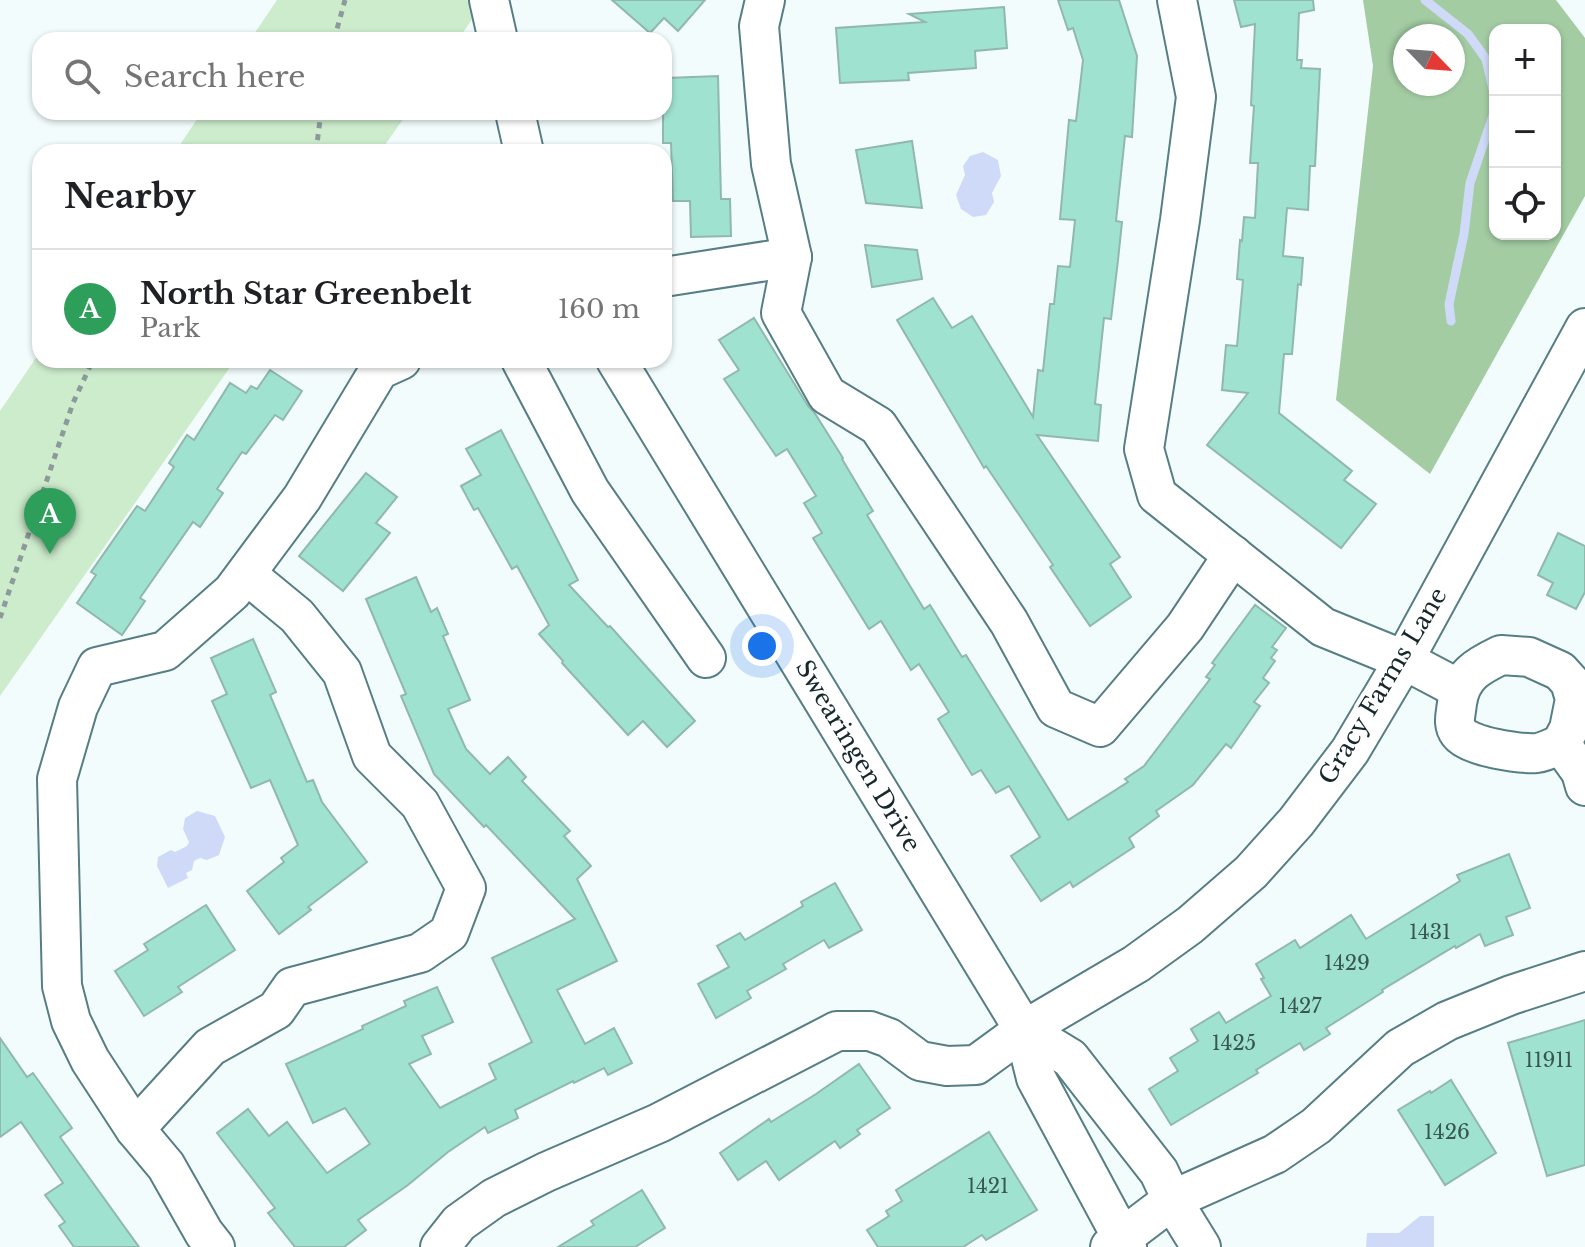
<!DOCTYPE html>
<html lang="en">
<head>
<meta charset="utf-8">
<style>
  :root { --surface:#fff; --page:#f2f2f2; --text:#202124; --muted:#757577; --line:#e0e0e0; --accent:#db2777 }
  body { margin:0; font-family:"Libre Baskerville",serif; background:var(--page); color:var(--text) }
  .controls { position:absolute; right:24px; top:24px; display:grid; overflow:hidden; border-radius:16px; box-shadow:0 2px 6px #0004 }
  .controls button { width:72px; height:72px; display:grid; place-items:center; padding:0; border:0; border-bottom:2px solid var(--line); background:var(--surface); color:var(--text); font:40px sans-serif }
  .compass { position:absolute; left:1393px; top:24px; width:72px; height:72px; border-radius:50%; background:var(--surface); box-shadow:0 2px 6px #0004; rotate:115deg }
  .you { position:absolute; left:762px; top:646px; width:28px; height:28px; margin:-20px; border:6px solid #fff; border-radius:50%; background:#1a73e8; box-shadow:0 0 0 12px #1a73e833 }
  .badge { display:grid; place-items:center; width:52px; height:52px; border-radius:50%; background:var(--accent); color:#fff; font-size:26px; font-weight:700 }
  .pin { position:absolute; translate:-50% -66px; filter:drop-shadow(0 2px 4px #0008) }
  .pin::after { content:''; position:absolute; top:42px; width:28px; height:24px; background:inherit; clip-path:polygon(0 0,100% 0,50% 100%) }
  .list { margin:0; padding:0; list-style:none }
  h2 { display:flex; justify-content:space-between; align-items:center; height:104px; margin:0; padding:0 32px; font-size:34px }
  h2 small { font-size:26px; font-weight:400; color:var(--muted) }
  .list li { display:grid; grid-template-columns:52px 1fr auto; gap:24px; align-items:center; box-sizing:border-box; height:120px; padding:0 32px; border-top:2px solid var(--line) }
  .list b { display:block; font-size:30px; white-space:nowrap }
  .list p { margin:0; font-size:26px; white-space:nowrap; color:var(--muted) }
  .list em { font-size:26px; font-style:normal; color:var(--muted) }
  .icon { flex:none; width:44px; height:44px; fill:none; stroke:currentColor; stroke-width:2; stroke-linecap:round; stroke-linejoin:round }
  .map { position:relative; flex:none; width:1585px; height:1247px; overflow:hidden }
  .search { position:absolute; background:var(--surface); box-shadow:0 2px 6px #0004; left:32px; top:32px; width:640px; height:88px; display:flex; align-items:center; gap:20px; box-sizing:border-box; padding:0 28px; border-radius:24px; color:var(--muted); font-size:30px }
  .panel { position:absolute; background:var(--surface); box-shadow:0 2px 6px #0004; left:32px; top:144px; width:640px; height:224px; border-radius:24px }
  .map>svg:first-child { display:block }
  .green { fill:#cdeccc }
  .forest { fill:#a3cca3; fill-rule:evenodd }
  .water { fill:#cfdaf8 }
  .lines { fill:none; stroke-linecap:round; stroke-linejoin:round }
  .stream { stroke:#cfdaf8; stroke-width:9 }
  .building { fill:#9fe2d0; stroke:#90b8ad; stroke-width:2 }
  .minor-casing { stroke:#567e84; stroke-width:42 }
  .path { stroke:#8d9a9c; stroke-width:5; stroke-dasharray:6 6; stroke-linecap:butt }
  .minor { stroke:#fff; stroke-width:38 }
  .labels { text-anchor:middle; stroke-width:8; stroke-linejoin:round; paint-order:stroke }
  .number-label { font-size:20px; fill:#395654 }
  .street-label { font-size:24px; fill:#17282a; stroke:#fff }
</style>
</head>
<body>
<div class="map">
<svg width="1585" height="1247" viewBox="0 0 1585 1247">
  <rect width="100%" height="100%" fill="#f3fcfd"/>
  <g class="green">
    <polygon points="277,0 485,0 458,40 250,40"/>
    <polygon points="202,112 408,112 380,152 175,152"/>
    <polygon points="40,352 40,360 235,360 0,696 0,411"/>
  </g>
  <path class="forest" d="M1363,0H1556L1585,38V196L1430,474L1336,400L1373,66ZM1495,30H1555V234H1495ZM1405,36H1453V84H1405Z"/>
  <g class="water">
    <polygon points="983,152 998,160 1001,176 992,193 994,202 986,215 973,217 961,209 956,195 965,175 963,166 970,156"/>
    <polygon points="197,811 215,816 225,837 219,855 207,860 200,858 194,861 192,870 186,873 188,878 168,888 157,866 158,857 171,850 175,852 187,846 189,842 183,829 185,818"/>
    <polygon points="1420,1216 1434,1216 1434,1247 1366,1247 1367,1233 1399,1233"/>
  </g>
  <g class="lines">
    <g class="stream">
      <polyline points="1425,0 1468,34 1486,59 1495,98"/>
      <polyline points="1451,321 1449,304 1464,234 1470,183 1495,110"/>
    </g>
  </g>
  <g class="building">
    <polygon points="612,0 705,0 678,31 664,18 650,33"/>
    <polygon points="1058,0 1119,0 1137,56 1132,137 1125,136 1116,221 1122,222 1118,260 1111,319 1104,318 1095,404 1101,405 1098,441 1037,435 1120,557 1110,564 1131,597 1090,626 1050,567 1053,565 986,466 984,468 897,320 933,298 952,328 972,316 1033,417 1038,370 1043,371 1050,304 1054,304 1058,266 1070,267 1075,220 1060,219 1069,120 1076,121 1083,60 1073,28 1068,30"/>
    <polygon points="1234,0 1313,0 1314,10 1299,13 1297,60 1302,60 1301,68 1320,69 1315,166 1310,166 1308,210 1287,208 1283,256 1303,258 1301,285 1298,284 1292,354 1284,354 1279,413 1352,471 1344,480 1376,504 1341,548 1207,445 1248,393 1222,390 1226,345 1237,346 1243,280 1237,279 1240,240 1242,241 1244,217 1255,218 1258,163 1250,163 1254,106 1251,105 1255,24 1241,27"/>
    <polygon points="1004,7 1007,48 975,51 976,68 908,73 909,80 840,83 836,28 925,22 909,14"/>
    <polygon points="718,76 721,199 730,199 731,236 691,237 690,201 673,201 671,143 663,143 663,112 664,105 668,105 667,78"/>
    <polygon points="912,141 922,208 866,203 856,150"/>
    <polygon points="865,245 917,250 922,279 872,287"/>
    <polygon points="754,318 808,406 814,412 843,458 842,459 873,511 867,515 924,609 930,605 962,657 966,655 1068,820 1128,782 1125,779 1144,766 1210,679 1206,677 1215,665 1212,663 1255,605 1286,628 1272,647 1277,650 1271,658 1275,661 1263,678 1269,683 1254,702 1260,706 1231,748 1226,744 1193,785 1156,811 1159,816 1129,838 1134,847 1073,887 1070,882 1041,901 1011,856 1040,837 1009,786 996,793 981,770 972,775 938,719 949,712 919,664 911,670 881,621 869,629 813,538 822,533 804,503 816,496 787,449 776,456 724,379 739,370 719,340"/>
    <polygon points="270,370 302,391 283,420 275,415 246,454 242,452 217,489 223,493 200,527 193,522 140,598 145,601 122,635 77,603 96,575 91,572 137,506 145,511 174,467 169,463 187,435 194,440 230,383 246,393 251,386 257,389"/>
    <polygon points="501,430 578,580 569,585 608,627 610,626 695,721 667,747 643,721 628,735 562,663 563,661 539,634 549,625 517,566 512,569 478,508 474,510 461,486 481,475 466,449"/>
    <polygon points="366,473 397,497 376,523 390,533 343,591 299,556"/>
    <polygon points="1558,533 1585,546 1585,592 1576,609 1547,595 1553,583 1538,575"/>
    <polygon points="416,577 431,612 437,608 448,634 443,636 470,700 448,709 466,749 490,774 508,757 526,777 522,781 570,831 564,836 591,866 577,879 617,961 557,990 585,1044 614,1028 632,1063 608,1075 604,1068 574,1083 573,1081 515,1110 518,1118 488,1133 485,1127 448,1152 408,1185 358,1220 366,1230 344,1247 295,1247 268,1213 275,1208 217,1133 248,1109 269,1136 287,1122 327,1173 370,1144 345,1108 313,1123 286,1064 363,1029 362,1026 406,1006 404,1001 437,987 453,1022 422,1036 431,1054 409,1064 440,1108 496,1079 489,1064 532,1042 492,958 575,919 486,825 484,827 434,774 401,696 406,694 366,599"/>
    <polygon points="253,639 276,692 270,695 307,782 313,780 322,802 367,862 308,907 311,910 279,934 247,891 284,862 281,858 298,845 270,780 251,788 212,701 227,694 211,658"/>
    <polygon points="1509,854 1530,908 1506,917 1513,935 1485,946 1480,934 1456,948 1455,946 1382,990 1383,992 1326,1028 1330,1034 1304,1050 1300,1043 1256,1070 1258,1073 1171,1125 1149,1089 1178,1071 1170,1058 1198,1041 1191,1029 1219,1012 1226,1023 1271,996 1261,979 1264,978 1256,964 1295,940 1300,948 1351,915 1366,939 1460,881 1457,875"/>
    <polygon points="835,883 862,930 829,948 824,940 783,964 786,969 747,991 751,998 716,1018 698,984 729,967 717,946 740,933 745,940 803,906 801,902"/>
    <polygon points="206,905 235,950 178,987 182,992 144,1016 115,971 148,950 144,944"/>
    <polygon points="1585,1020 1585,1165 1547,1176 1508,1043"/>
    <polygon points="0,1038 27,1077 33,1073 72,1128 60,1137 139,1247 74,1247 59,1226 65,1222 45,1195 63,1183 21,1122 0,1137"/>
    <polygon points="859,1064 890,1108 857,1130 860,1134 840,1148 835,1141 779,1180 766,1161 738,1180 720,1153 769,1119 771,1122 816,1094"/>
    <polygon points="1451,1080 1496,1153 1445,1185 1398,1110 1430,1091 1431,1093"/>
    <polygon points="989,1132 1037,1210 986,1240 982,1235 963,1247 878,1247 867,1230 889,1216 886,1211 902,1201 896,1190"/>
    <polygon points="642,1190 665,1228 635,1247 558,1247 594,1225 591,1221"/>
  </g>
  <g class="lines">
    <defs>
      <g id="minor">
        <polyline points="489,0 498,40"/>
        <polyline points="765,0 759,26 771,164 792,257 781,313 827,395 878,426 1009,622 1056,708 1100,727 1185,627 1233,555"/>
        <polyline points="1177,0 1196,97 1180,220 1144,449 1157,495 1323,627 1404,660 1459,689"/>
        <polyline points="515,112 524,152"/>
        <polyline points="664,277 792,257"/>
        <polyline points="521,360 590,491 706,658"/>
        <polyline points="616,360 1024,1030 1036,1078 1127,1247"/>
        <path d="M1501,655L1529,657L1560,671L1570,682L1575,699L1569,729L1561,744C1554,747 1545,752 1537,753C1520,754 1469,747 1459,733C1452,724 1456,714 1457,703C1461,675 1478,666 1501,655Z"/>
        <polyline points="1561,744 1581,772 1585,786"/>
        <polyline points="1024,1030 1070,1058 1159,1172 1172,1200 1201,1247"/>
        <polyline points="135,1129 210,1047 276,1010 292,987 420,953 449,933 466,888 420,804 372,756 342,672 297,616 246,574"/>
        <polyline points="215,1247 204,1233 166,1166 135,1129 90,1060 71,1021 62,986 57,779 78,707 97,667 165,651 232,592 302,498 379,370 401,360"/>
        <polyline points="440,1247 459,1223 494,1198 546,1172 659,1123 837,1031 870,1031 889,1038 920,1061 947,1066 976,1065 1024,1030 1136,964 1190,925 1251,872 1296,822 1350,751 1404,660 1585,328"/>
        <polyline points="1110,1247 1172,1200 1275,1154 1316,1126 1400,1048 1447,1021 1511,995 1585,971"/>
      </g>
    </defs>
    <use href="#minor" class="minor-casing"/>
    <g class="path">
      <polyline points="334,40 345,0"/>
      <polyline points="316,152 321,112"/>
      <polyline points="0,618 73,403 93,360"/>
    </g>
    <use href="#minor" class="minor"/>
  </g>
  <g class="labels">
    <g class="number-label">
      <text x="1430" y="939">1431</text>
      <text x="1347" y="970">1429</text>
      <text x="1300" y="1013">1427</text>
      <text x="1234" y="1050">1425</text>
      <text x="1549" y="1067">11911</text>
      <text x="1447" y="1139">1426</text>
      <text x="988" y="1193">1421</text>
    </g>
    <g class="street-label">
      <text transform="translate(1383 686) rotate(-59)" y="8">Gracy Farms Lane</text>
      <text transform="translate(858 756) rotate(59)" y="8">Swearingen Drive</text>
    </g>
  </g>
</svg>
<div class="controls">
<button>+</button>
<button>−</button>
<button><svg class="icon" aria-label="locate" viewBox="0 0 24 24"><circle cx="12" cy="12" r="6"/><path d="M12 2v4M12 18v4M2 12h4M18 12h4"/></svg></button>
</div>
<svg class="compass" viewBox="-18 -18 36 36"><path d="M0-13l5 13h-10z" fill="#e53935"/><path d="M0 13l5-13h-10z" fill="#757577"/></svg>
<div class="you"></div>
<div class="pin badge" style="left:50px;top:554px;background:#2e9e5b">A</div>
<div class="search"><svg class="icon" aria-label="search" viewBox="0 0 24 24"><circle cx="10" cy="10" r="6"/><path d="M15 15l6 6"/></svg>Search here</div>
<section class="panel">
<h2>Nearby<small></small></h2>
<ul class="list">
<li><span class="badge" style="background:#2e9e5b">A</span><div><b>North Star Greenbelt</b><p>Park</p></div><em>160 m</em></li>
</ul>
</section>
</div>
</body>
</html>
